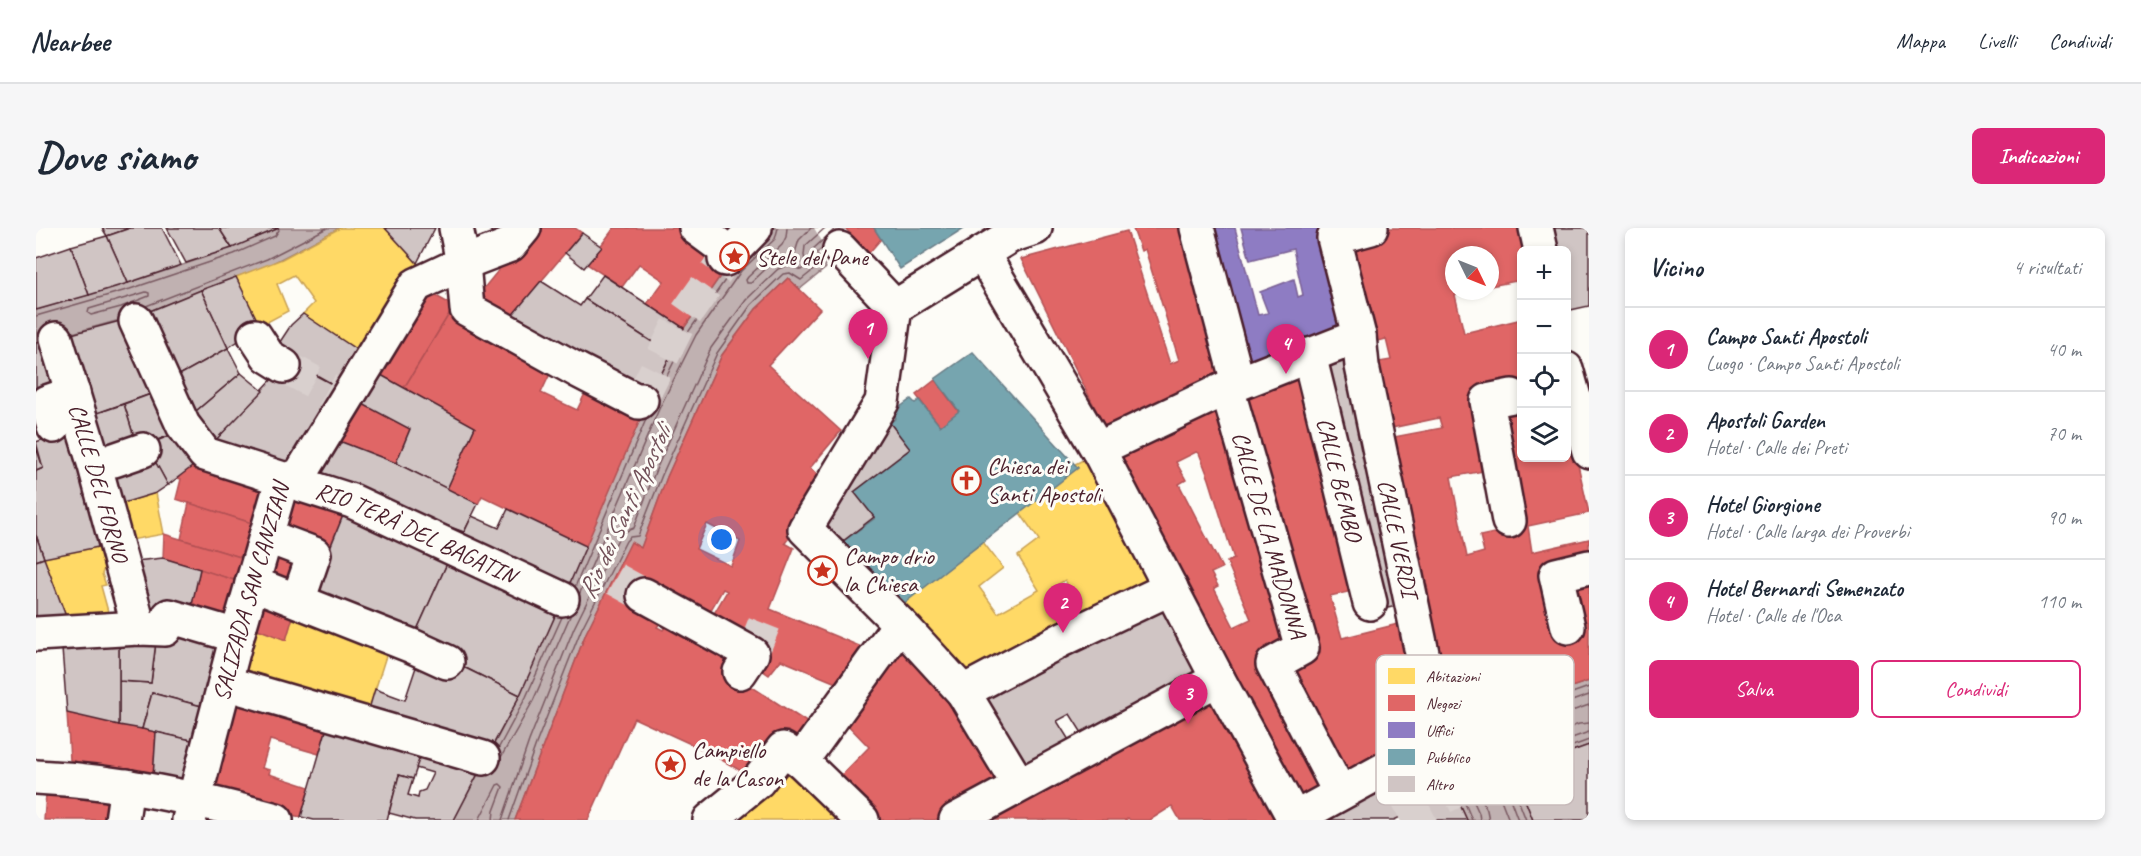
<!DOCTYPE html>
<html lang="it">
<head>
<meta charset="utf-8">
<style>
  :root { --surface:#fff; --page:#f6f6f7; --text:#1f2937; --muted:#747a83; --line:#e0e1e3; --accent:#db2777 }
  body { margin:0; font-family:Caveat,sans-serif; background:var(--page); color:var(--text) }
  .controls { position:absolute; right:18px; top:18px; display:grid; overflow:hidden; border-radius:9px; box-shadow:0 3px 9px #0003 }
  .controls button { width:54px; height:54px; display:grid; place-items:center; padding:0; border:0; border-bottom:2px solid var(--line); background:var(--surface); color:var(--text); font:30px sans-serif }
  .compass { position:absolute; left:1409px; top:18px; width:54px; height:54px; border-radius:50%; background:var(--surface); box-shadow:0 3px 9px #0003; rotate:133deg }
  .you { position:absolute; left:686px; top:312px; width:21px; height:21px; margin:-15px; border:4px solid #fff; border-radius:50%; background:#1a73e8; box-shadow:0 0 0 9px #1a73e833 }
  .badge { display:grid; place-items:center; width:39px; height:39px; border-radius:50%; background:var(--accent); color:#fff; font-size:20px; font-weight:700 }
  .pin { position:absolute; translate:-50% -50px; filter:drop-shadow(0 2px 3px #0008) }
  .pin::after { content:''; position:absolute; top:32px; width:21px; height:18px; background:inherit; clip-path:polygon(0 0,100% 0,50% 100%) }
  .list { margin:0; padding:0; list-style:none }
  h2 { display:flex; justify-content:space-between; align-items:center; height:78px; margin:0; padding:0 24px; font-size:26px }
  h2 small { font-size:20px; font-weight:400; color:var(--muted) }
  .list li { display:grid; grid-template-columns:39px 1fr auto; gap:18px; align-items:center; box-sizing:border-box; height:84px; padding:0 24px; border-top:2px solid var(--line) }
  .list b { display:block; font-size:22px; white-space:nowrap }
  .list p { margin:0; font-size:20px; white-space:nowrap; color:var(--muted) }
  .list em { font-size:20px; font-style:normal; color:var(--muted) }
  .actions { display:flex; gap:12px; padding:18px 24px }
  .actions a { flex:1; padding:14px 0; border:2px solid var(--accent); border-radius:9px; text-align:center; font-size:21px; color:var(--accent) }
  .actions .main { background:var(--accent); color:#fff }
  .icon { flex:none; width:33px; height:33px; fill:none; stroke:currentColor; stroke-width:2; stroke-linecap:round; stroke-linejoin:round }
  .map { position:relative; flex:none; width:1553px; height:592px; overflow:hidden; border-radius:9px }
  header { display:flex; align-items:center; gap:36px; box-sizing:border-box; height:84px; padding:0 30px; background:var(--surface); border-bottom:2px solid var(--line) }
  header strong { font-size:28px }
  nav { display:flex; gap:33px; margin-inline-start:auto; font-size:21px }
  .intro { display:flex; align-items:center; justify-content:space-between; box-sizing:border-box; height:144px; padding:0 36px }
  h1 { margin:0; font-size:42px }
  .button { padding:15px 27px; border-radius:9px; background:var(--accent); color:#fff; font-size:21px; font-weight:700 }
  main { display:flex; gap:36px; padding:0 36px }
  aside { flex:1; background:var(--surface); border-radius:9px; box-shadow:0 3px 9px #0003 }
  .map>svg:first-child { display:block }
  .water { fill:#c0b1b1; stroke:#91777b; stroke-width:1.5 }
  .pier { fill:#fdfcf7 }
  .homes { fill:#ffd966; stroke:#c9a154; stroke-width:1.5; fill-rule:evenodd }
  .shops { fill:#e06666; stroke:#b35154; stroke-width:1.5; fill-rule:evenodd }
  .offices { fill:#8e7cc3; stroke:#7a6095; stroke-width:1.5 }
  .public { fill:#76a5af; stroke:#697d87; stroke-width:1.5 }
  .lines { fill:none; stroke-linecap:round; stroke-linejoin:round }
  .shore { stroke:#795961; stroke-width:1.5 }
  .building { fill:#d0c5c4; stroke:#4a1f2b; stroke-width:1.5 }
  .minor-tunnel { stroke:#d9d0ce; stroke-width:33; stroke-dasharray:33 16; stroke-linecap:butt }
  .minor-casing { stroke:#4a1f2b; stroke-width:38 }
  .minor { stroke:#fdfcf7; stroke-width:33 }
  .labels { text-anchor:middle; stroke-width:6; stroke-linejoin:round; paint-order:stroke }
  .poi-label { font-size:24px; fill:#4a1f2b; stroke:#fdfcf7; text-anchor:start }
  .street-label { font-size:24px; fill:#4a1f2b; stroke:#fdfcf7 }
  .water-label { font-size:26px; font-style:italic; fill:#73525a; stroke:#fdfcf7 }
  .key { fill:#fdfcf7; stroke:#c7baba; stroke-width:1.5 }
  .key-label { font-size:16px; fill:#4a1f2b }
</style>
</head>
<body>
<header>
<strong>Nearbee</strong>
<nav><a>Mappa</a><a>Livelli</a><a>Condividi</a></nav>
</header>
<div class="intro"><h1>Dove siamo</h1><a class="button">Indicazioni</a></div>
<main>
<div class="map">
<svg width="1553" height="592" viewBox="0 0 1553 592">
  <rect width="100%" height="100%" fill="#fdfcf7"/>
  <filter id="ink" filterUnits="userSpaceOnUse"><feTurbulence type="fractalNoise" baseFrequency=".0167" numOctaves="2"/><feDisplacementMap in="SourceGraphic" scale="12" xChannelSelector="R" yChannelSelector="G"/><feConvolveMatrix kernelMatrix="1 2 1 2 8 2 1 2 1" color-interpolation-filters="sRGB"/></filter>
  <g filter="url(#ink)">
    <g class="water">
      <path d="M243,0H304L233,37L165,62L109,85L0,115V82C82,59 164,34 243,0Z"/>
      <polygon points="731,0 809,0 781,25 790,40 764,61 752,50 720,81 686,127 631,249 605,320 595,315 550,405 479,592 418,592 484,467 611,175 648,100 694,34"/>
      <polygon points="1553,453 1553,517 1478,544 1497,592 1431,592 1403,531 1408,524 1406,498 1483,477"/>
    </g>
    <polygon class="pier" points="778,0 809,0 810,3 790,20"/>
    <g class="homes">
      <polygon points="304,0 349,0 381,35 330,128 267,86 278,75 258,47 241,56 252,83 224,98 200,49 246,31"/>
      <path d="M1051,230L1122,362L930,457L862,379L947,314L967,340L943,359L962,385L1003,362L982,328L1003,312L984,285L1042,240L1039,236ZM1029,352L1036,365L1025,371L1018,359Z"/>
      <polygon points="120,265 128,306 84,314 74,279"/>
      <polygon points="77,316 66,346 70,357 65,358 76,398 34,399 8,330"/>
      <polygon points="261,375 355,412 330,491 198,455 214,398 250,412"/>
      <polygon points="749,526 820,592 684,592"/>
    </g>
    <g class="shops">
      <polygon points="497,0 539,0 546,5 468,97 434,77"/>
      <polygon points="578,0 642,0 694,34 648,100 611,76 628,53 603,36 586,59 551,36"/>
      <polygon points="809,0 838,0 845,11 833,25"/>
      <polygon points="1101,0 1157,0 1199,151 1074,210 985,31 1091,3 1134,136 1143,132 1109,21 1105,23 1097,1"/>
      <polygon points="1353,0 1491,0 1496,22 1486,22 1486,76 1480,53 1454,58 1454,27 1418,27 1418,63 1435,63 1419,67 1428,105 1486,91 1486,159 1445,168 1453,242 1415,249 1431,329 1448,324 1444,308 1481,300 1455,181 1486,174 1486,230 1530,230 1530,184 1553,285 1492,298 1496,324 1553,311 1553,335 1528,349 1553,343 1553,453 1483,477 1406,498 1347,211 1406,200 1403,190 1346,202 1331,136 1355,132 1350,111 1330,116 1306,13"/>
      <path d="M752,50L784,81L732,137L805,203L774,240L794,258L749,315L758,320L734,381L838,424L812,460L745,432L733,447L720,438L728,424L725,425L672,396L691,363L687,361L668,394L642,378L644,374L610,358L599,379L624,395L621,399L627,402L637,387L704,427L693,444L783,502L764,529L744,516L719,551L670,523L598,490L552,592H479L550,405L595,314L605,320L631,249L686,127L720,81ZM671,296L704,313L695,338L660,321Z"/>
      <polygon points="384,59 418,78 368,160 334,141"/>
      <polygon points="418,78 519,135 505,165 541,182 555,153 609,180 550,318 446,268 442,276 411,261 439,199 368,160"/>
      <polygon points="1269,134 1325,361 1294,368 1306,410 1374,393 1397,499 1302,553 1245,437 1254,354 1200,162"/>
      <polygon points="899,152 923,184 904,198 880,167"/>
      <path d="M1188,168L1259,418L1258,487L1295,557L1257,578L1078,219ZM1160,224L1163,225L1173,251L1198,331L1191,334L1215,391L1198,399L1178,360L1182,358L1175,345L1186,340L1143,256L1150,252L1140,234Z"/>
      <polygon points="319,172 374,201 360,235 298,211"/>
      <polygon points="165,232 235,261 225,298 140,271 145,251 141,250"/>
      <polygon points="253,260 310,280 292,323 239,305"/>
      <polygon points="153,275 225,298 214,332 145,311"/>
      <polygon points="128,306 214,332 207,355 127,330"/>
      <polygon points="236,316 266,326 252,365 224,355"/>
      <polygon points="164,341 207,355 194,402 153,390"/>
      <polygon points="224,362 261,375 250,412 214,398"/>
      <polygon points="863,407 915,463 970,553 899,592 831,592 795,558 833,519 804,489"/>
      <polygon points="196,462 294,489 283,526 234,512 226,540 234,542 233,546 273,559 265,589 243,584 171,560"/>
      <polygon points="1183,470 1242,585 1233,592 1144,592 1136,578 1114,592 1094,592 1092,590 1090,592 949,592 1058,538"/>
      <polygon points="31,485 120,504 117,550 34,532"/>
      <polygon points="10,566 81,576 80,592 8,592"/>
    </g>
    <polygon class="offices" points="1165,0 1199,0 1222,87 1232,85 1224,64 1258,51 1262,69 1267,67 1257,21 1214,32 1205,0 1293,0 1316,102 1205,148"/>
    <g class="public">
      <polygon points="838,0 928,0 864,41"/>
      <polygon points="937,124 1042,240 862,380 802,317 839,290 818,264 874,221 854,195 860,190 856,185 875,171 879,175 883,172 904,198 923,183 899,151"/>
    </g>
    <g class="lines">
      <g class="shore">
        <polyline points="751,0 750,9 746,17 712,49 710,52 711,55 715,55 740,31 758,28 763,12 775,0"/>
        <polygon points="110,64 113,65 113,68 85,79 55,87 52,85 53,81"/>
        <polyline points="110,78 231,31 291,0"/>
        <polyline points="0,88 94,61 198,26 239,8 243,2"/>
        <polyline points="622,166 653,103 692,48"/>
        <polyline points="539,359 611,189"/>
        <polyline points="543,367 623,181 660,107 705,43 739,11 742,0"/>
        <polyline points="1420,500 1485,483 1553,459"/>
        <polyline points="1422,508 1487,490 1553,467"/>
        <polyline points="1421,515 1419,533 1443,585 1444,592"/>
        <polyline points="462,521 490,469 526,389"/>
        <polyline points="1414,526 1411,532 1436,592"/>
        <polyline points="464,531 497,473 535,386"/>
        <polyline points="443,592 461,557 464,556 467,559 458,583 457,592"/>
        <polyline points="466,592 493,513 538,400 583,309 588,304 598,300 619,244 675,120 710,72 742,41 753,37 765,42 770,38 768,27 769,18 789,0"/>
        <polyline points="473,592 500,516 545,402 590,313 594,309 602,308 626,247 681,125 715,77 747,46 754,45 765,52 780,40 781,37 776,27 776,22 800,0"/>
        <polyline points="1453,592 1451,582 1429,533 1431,515 1490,499 1553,477"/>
        <polyline points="1473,592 1457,551 1457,541 1461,530 1471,523 1543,496 1553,495"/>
        <polyline points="1482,592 1466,549 1468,536 1475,531 1553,504"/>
        <polyline points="1490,592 1473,548 1474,541 1553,512"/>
      </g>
    </g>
    <g class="building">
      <polygon points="66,0 94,0 71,8"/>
      <polygon points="94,0 126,0 145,37 92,55 71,8"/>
      <polygon points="131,0 183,0 196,20 150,35"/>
      <polygon points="183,0 243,0 196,20"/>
      <polygon points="349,0 399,0 381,35"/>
      <polygon points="451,0 480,0 469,14"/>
      <polygon points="1509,0 1553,0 1553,78 1530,83 1530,22 1515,22"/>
      <polygon points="546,5 566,19 548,40 529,25"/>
      <polygon points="71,8 92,55 53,67 35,18"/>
      <polygon points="35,18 53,67 0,82 0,30"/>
      <polygon points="567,47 648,100 635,126 549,71"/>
      <polygon points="200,49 224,98 192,120 165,62"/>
      <polygon points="505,53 544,78 549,71 635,126 611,175 468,97"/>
      <polygon points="165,62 192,120 138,150 109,85"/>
      <polygon points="267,86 330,128 307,162 238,123 255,97"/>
      <polygon points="88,92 123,163 50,189 24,109"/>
      <polygon points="16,111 32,161 0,171 0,115"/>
      <polygon points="1316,116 1370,376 1338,383 1277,131"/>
      <polygon points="192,120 205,145 153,189 138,150"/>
      <polygon points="253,133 307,162 248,245 172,220"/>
      <polygon points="334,141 439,199 411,261 360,235 374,201 319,172"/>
      <polygon points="205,145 227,163 172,220 153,189"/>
      <polygon points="123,163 141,205 101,219 88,176"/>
      <polygon points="88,176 101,219 63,234 50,189"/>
      <polygon points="854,195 874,221 818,264 838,289 802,317 779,294 800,255"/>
      <polygon points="44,198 77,316 8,330 0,307 0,243 7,240 0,214"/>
      <polygon points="141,205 165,232 132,257 110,217"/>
      <polygon points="298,211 360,235 442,276 428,304 280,250"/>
      <polygon points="0,219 7,240 0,243"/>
      <polygon points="114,224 132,257 120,265 74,279 79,236"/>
      <polygon points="310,280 414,329 376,413 272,375"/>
      <polygon points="472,281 550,318 530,364 423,315 436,288 463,300"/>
      <polygon points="0,307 8,330 0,333"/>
      <polygon points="414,329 523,379 484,467 376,413"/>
      <polygon points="8,330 34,399 0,400 0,333"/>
      <polygon points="127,330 164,341 153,390 107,395 91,334"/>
      <polygon points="1126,367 1167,449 1051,513 1034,486 1021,493 1038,520 986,548 936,466"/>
      <polygon points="121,405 192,409 173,480 116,465 106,501 83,497 83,453 115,455"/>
      <polygon points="121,405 115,455 83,453 83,406"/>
      <polygon points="83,406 83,497 31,485 25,408"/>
      <polygon points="384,427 415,433 484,467 452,526 330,491 339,461 369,472"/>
      <polygon points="116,465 173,480 164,514 106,501"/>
      <polygon points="294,489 389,515 377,551 363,547 351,592 278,592 265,589"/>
      <polygon points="120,504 164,514 153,559 117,550"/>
      <polygon points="389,515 448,534 418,592 379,592 353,585 363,547 377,551 372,567 382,570 383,564 389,562 397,545 380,540"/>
      <polygon points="1553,517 1553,592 1497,592 1478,544"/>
      <polygon points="1403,531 1431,592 1374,592 1371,586 1358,592 1282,592"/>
    </g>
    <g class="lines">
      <g class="minor-tunnel">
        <polyline points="248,138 303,168"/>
        <polyline points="605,172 643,96 689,31"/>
        <polyline points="579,351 608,367"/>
        <polyline points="716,426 734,381"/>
        <polyline points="1364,592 1418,564"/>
      </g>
      <defs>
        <g id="minor">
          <polyline points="420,0 427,35 431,81 541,142 603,174 605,172"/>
          <polyline points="660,0 694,25"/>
          <polyline points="1161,0 1202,155"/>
          <polyline points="1500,0 1505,22"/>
          <polyline points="804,21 859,79 974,8 999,0"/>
          <polyline points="946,25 1064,225 1182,451 1259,592"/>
          <polyline points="689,31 719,0"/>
          <polyline points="859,79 846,174 769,301 872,404 927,464 983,557"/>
          <path id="s1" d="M100,93L147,197L169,226L316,273L526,371"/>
          <polyline points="219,108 232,128 248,138"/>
          <path id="s2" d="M20,111L59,238L103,400"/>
          <path id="s3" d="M1273,127L1334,375"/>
          <polyline points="1530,141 1553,223"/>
          <path id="s4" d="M1191,160L1266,420L1237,436L1304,565"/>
          <polyline points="18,198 11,174 37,165"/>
          <polyline points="1062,221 1191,160 1323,108 1298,10 1335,0"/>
          <polyline points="78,232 107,222"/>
          <polyline points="1473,293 1451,173 1476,168"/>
          <polyline points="230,308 278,326 265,364"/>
          <polyline points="216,355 376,418 411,434"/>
          <polyline points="608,367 716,426 704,444"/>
          <polyline points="1532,399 1520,347 1553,339"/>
          <polyline points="0,406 103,400 129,401 133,388 201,408"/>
          <polyline points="189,455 447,530"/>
          <polyline points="927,464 1027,411 1135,360"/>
          <polyline points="765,533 864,396"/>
          <path d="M0,549C84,553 159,570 240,592"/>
          <polyline points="86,592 91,558"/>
          <path id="s5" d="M153,592L201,408L244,260L250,252L264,247L380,57L427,35L474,17L488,0"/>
          <polyline points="674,592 722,553 747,521 765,533 826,592"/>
          <polyline points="920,592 1182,451"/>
          <polyline points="1256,592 1404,511 1326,138 1323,108"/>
        </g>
      </defs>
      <use href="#minor" class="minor-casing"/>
      <use href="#minor" class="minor"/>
    </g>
  </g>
  <defs>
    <symbol id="sight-ring" viewBox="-11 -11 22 22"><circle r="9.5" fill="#fdfcf7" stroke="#c8321e" stroke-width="1.5"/><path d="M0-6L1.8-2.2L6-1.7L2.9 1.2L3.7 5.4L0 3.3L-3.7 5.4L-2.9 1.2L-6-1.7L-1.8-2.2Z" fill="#c8321e"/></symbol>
    <symbol id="church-ring" viewBox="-11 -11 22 22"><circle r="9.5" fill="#fdfcf7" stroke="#c8321e" stroke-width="1.5"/><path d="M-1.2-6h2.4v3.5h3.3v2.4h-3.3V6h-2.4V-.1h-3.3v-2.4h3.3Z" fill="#c8321e"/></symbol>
  </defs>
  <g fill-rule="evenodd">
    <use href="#sight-ring" x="682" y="12" width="33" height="33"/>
    <use href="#church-ring" x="914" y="236" width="33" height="33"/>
    <use href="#sight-ring" x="770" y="326" width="33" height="33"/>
    <use href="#sight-ring" x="618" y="520" width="33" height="33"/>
  </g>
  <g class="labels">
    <g class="poi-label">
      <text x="720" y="37">Stele del Pane</text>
      <text x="951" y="246">Chiesa dei<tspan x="951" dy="28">Santi Apostoli</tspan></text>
      <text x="808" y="336">Campo drio<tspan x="808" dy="28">la Chiesa</tspan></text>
      <text x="656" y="530">Campiello<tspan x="656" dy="28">de la Cason</tspan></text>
    </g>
    <g class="street-label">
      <text dy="8" stroke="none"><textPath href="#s3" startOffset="128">CALLE BEMBO</textPath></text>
      <text dy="8" stroke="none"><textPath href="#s2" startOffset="150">CALLE DEL FORNO</textPath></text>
      <text dy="8" stroke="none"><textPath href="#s1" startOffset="376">RIO TERÀ DEL BAGATIN</textPath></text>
      <text dy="8" stroke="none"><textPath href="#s4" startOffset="153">CALLE DE LA MADONNA</textPath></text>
      <text transform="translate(1362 310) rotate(78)" y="8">CALLE VERDI</text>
      <text dy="8" stroke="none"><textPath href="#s5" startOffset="236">SALIZADA SAN CANZIAN</textPath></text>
    </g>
    <g class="water-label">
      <text transform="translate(588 284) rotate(-65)" y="9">Rio dei Santi Apostoli</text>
    </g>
  </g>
  <rect x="1340" y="427" width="198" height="150" rx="9" class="key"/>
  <rect x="1352" y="440" width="27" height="16" fill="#ffd966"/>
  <rect x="1352" y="467" width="27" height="16" fill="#e06666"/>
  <rect x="1352" y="494" width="27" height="16" fill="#8e7cc3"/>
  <rect x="1352" y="521" width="27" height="16" fill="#76a5af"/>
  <rect x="1352" y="548" width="27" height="16" fill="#d0c5c4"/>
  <g class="key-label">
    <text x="1390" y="454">Abitazioni</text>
    <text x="1390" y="481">Negozi</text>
    <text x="1390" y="508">Uffici</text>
    <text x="1390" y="535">Pubblico</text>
    <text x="1390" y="562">Altro</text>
  </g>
</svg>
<div class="controls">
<button>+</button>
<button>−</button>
<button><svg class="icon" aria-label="locate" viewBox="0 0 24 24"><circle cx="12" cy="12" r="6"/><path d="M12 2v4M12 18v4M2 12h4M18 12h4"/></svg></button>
<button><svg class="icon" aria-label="layers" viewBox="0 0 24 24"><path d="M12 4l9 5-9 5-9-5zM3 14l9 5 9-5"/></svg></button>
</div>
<svg class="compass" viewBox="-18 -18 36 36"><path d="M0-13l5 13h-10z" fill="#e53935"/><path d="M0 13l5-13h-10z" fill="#747a83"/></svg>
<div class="you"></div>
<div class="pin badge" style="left:832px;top:131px">1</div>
<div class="pin badge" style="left:1027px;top:405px">2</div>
<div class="pin badge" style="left:1152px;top:496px">3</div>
<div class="pin badge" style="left:1250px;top:146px">4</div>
</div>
<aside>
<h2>Vicino<small>4 risultati</small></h2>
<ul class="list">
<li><span class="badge">1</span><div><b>Campo Santi Apostoli</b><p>Luogo · Campo Santi Apostoli</p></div><em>40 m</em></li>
<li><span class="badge">2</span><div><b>Apostoli Garden</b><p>Hotel · Calle dei Preti</p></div><em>70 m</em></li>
<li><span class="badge">3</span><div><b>Hotel Giorgione</b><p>Hotel · Calle larga dei Proverbi</p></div><em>90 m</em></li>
<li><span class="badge">4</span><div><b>Hotel Bernardi Semenzato</b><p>Hotel · Calle de l'Oca</p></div><em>110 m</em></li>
</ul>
<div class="actions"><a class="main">Salva</a><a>Condividi</a></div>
</aside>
</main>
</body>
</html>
